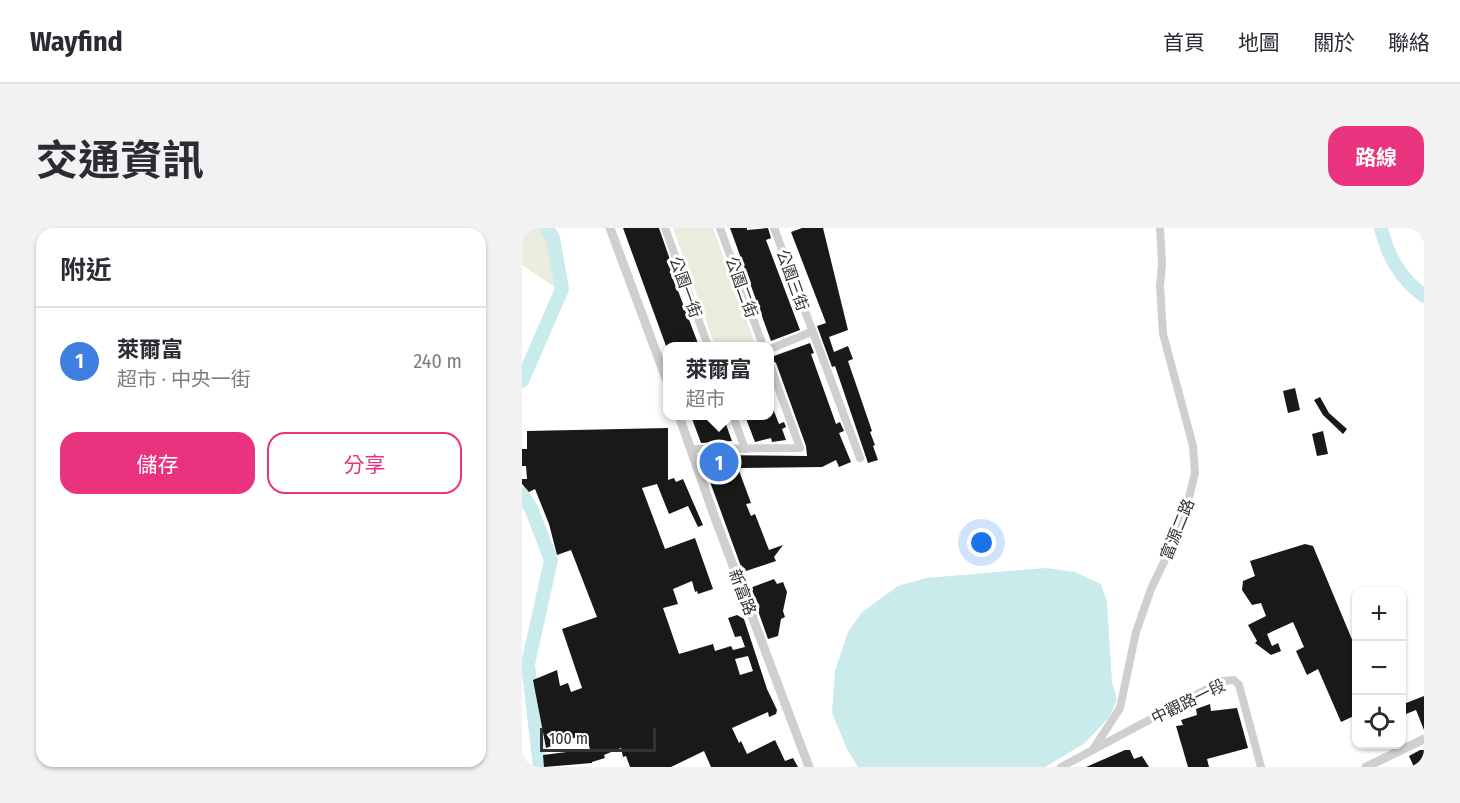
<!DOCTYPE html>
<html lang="zh-TW">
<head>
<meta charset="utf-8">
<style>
  :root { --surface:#fff; --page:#f2f2f3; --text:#2b2b33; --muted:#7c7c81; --line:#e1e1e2; --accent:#ea337e }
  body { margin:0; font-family:"Fira Sans Condensed","Noto Sans TC",sans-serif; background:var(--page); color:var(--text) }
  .controls { position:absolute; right:18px; bottom:18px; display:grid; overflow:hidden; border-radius:12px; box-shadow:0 2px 4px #0004 }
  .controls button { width:54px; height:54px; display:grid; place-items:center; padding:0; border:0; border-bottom:2px solid var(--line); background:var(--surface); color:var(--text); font:30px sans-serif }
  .scale { position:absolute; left:18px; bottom:15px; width:116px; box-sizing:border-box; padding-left:6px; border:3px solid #323232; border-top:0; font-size:16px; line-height:21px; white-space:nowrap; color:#323232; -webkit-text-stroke:4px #fff; paint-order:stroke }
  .you { position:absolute; left:460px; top:315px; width:21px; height:21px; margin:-15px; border:4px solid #fff; border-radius:50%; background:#1a73e8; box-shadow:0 0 0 9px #1a73e833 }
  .badge { display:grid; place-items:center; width:39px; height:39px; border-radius:50%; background:var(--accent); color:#fff; font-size:20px; font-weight:700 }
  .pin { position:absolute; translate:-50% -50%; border:3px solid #fff; box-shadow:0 2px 6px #0006 }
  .popup { position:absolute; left:141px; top:114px; width:111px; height:78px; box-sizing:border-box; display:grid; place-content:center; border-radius:12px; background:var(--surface); filter:drop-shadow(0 2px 4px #0005); font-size:20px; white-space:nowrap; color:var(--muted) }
  .popup b { font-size:22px; color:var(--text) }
  .popup::after { content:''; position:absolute; left:50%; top:100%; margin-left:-12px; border:12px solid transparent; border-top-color:var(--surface) }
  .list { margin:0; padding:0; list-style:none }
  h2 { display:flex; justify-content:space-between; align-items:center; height:78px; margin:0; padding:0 24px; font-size:26px }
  h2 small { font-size:20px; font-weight:400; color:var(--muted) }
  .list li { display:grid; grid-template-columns:39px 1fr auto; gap:18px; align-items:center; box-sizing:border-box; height:108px; padding:0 24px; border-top:2px solid var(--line) }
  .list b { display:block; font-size:22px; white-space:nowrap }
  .list p { margin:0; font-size:20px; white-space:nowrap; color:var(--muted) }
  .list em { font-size:20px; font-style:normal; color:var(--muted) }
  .actions { display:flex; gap:12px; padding:18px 24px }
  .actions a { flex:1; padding:14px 0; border:2px solid var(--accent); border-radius:18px; text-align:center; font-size:21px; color:var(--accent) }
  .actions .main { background:var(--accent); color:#fff }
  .icon { flex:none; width:33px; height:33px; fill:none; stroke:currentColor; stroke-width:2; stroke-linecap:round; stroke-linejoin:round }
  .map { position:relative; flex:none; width:902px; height:539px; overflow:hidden; border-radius:18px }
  header { display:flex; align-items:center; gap:36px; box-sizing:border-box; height:84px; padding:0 30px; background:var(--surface); border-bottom:2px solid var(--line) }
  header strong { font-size:28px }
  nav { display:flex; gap:33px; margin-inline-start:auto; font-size:21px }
  .intro { display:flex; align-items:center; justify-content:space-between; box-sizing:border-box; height:144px; padding:0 36px }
  h1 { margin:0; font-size:42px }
  .button { padding:15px 27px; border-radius:18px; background:var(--accent); color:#fff; font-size:21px; font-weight:700 }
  main { display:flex; gap:36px; padding:0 36px }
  aside { flex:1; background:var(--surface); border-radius:18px; box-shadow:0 2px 4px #0004 }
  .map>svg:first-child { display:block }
  .green { fill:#eaecde }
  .water { fill:#caebec }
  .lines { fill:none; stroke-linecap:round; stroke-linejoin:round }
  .river { stroke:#caebec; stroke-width:14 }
  .building { fill:#191919; fill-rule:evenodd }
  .minor { stroke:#cfcfcf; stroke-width:8 }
  .tertiary { stroke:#cfcfcf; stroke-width:9 }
  .labels { text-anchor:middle; stroke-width:6; stroke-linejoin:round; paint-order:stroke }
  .street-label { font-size:16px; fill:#323232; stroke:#fff }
</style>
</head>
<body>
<header>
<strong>Wayfind</strong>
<nav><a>首頁</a><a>地圖</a><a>關於</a><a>聯絡</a></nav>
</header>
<div class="intro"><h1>交通資訊</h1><a class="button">路線</a></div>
<main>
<aside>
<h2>附近<small></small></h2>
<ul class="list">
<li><span class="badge" style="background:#3f7fe0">1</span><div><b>萊爾富</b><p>超市 · 中央一街</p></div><em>240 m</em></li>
</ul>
<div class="actions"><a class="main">儲存</a><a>分享</a></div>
</aside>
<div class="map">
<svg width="902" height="539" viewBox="0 0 902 539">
  <rect width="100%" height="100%" fill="#fff"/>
  <g class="green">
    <polygon points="0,0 26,0 34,60 0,37"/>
    <polygon points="151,0 191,0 234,118 193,118"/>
  </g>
  <polygon class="water" points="524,340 553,344 579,356 585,374 590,454 595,471 588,488 563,515 523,539 336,539 325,521 310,485 313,443 326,404 340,384 376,358 404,350"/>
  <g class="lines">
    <g class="river">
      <path d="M859,0C866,29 878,50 902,68"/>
      <polyline points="0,153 40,61 31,10 25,0"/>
      <polyline points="0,266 9,280 29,332 6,436 18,539"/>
    </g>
  </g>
  <g class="building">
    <polygon points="101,0 137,0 153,46 150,47 177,118 144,118"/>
    <polygon points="208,0 225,0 225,2 246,0 249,10 244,12 278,102 249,113"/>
    <polygon points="280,0 301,0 326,102 307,109 312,124 326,118 331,131 326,133 350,203 348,204 353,217 351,218 356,232 346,235 313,138 310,139 295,98 304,95 269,4"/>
    <polygon points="288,115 292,125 289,126 314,196 318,194 322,203 317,205 329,234 317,239 314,232 300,239 216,240 229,275 224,276 229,288 233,286 247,322 261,317 252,329 254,333 221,344 183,240 185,240 186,227 285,228 284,218 254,135 250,132 252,128"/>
    <polygon points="773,160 778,182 766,185 761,163"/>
    <polygon points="798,169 807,185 825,201 821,206 801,187 792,172"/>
    <polygon points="248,173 257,196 262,194 264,199 260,201 264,212 250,214 249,210 233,214 223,188 248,188"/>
    <polygon points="169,188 201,188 210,213 179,215"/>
    <path d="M146,200V252L152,250L154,254L161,251L181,297L176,299L166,278L147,286L135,256L120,260L143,321L173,310L191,361L176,366L175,363L173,364L170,353L151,361L156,376L141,380L157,426L191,416L193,423L209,418L211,422L223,419L219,408L213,409L206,390L215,387L222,391L245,461L255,482L254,486L247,489L246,484L210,500L217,515L219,513L225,526L253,512L263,533L271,530L276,539H189L182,523L149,539H108L104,528L101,529L99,520L82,527L83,530L70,534V535L22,539L21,527L68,521L63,506L24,520L11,452L35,442L38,458L46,455L49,464L60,460L40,401L75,389L49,322L35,327L27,296L13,261L7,264L0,256V251H5L4,238H0V221H5V203ZM226,428L231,443L218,447L213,431Z"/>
    <polygon points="801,203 806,226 795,228 790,206"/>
    <polygon points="783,316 791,318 834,421 834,487 819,494 796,441 785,447 774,423 782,419 771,394 745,406 750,418 756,415 759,423 749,427 733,415 735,413 726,397 744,388 739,375 730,377 720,362 721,353 733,348 728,333"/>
    <polygon points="252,351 255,356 261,354 265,364 261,383 263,389 259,391 256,408 246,411 228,360"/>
    <polygon points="902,468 902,502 894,482 879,488 879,477"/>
    <polygon points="688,476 689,483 715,480 726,520 685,531 687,539 666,539 654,498 661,497 659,492 675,487 674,481"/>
    <polygon points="603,522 608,522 612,531 620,528 627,539 564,539"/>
    <polygon points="898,522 902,522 902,539 892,539 887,528"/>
  </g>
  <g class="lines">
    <g class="minor">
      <polyline points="143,0 186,118"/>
      <polyline points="198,0 241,118"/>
      <polyline points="252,0 338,230"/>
      <polyline points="248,121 289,104"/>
      <polyline points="211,188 223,221"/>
      <polyline points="170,221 278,220 248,137"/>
      <polyline points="572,520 598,480 614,404 629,361 661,294 673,245 671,218 641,106 638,58 640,36 638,0"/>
      <polyline points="539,539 700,453 712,452 717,457 739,539"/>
    </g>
    <g class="tertiary">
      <polyline points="88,0 146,156"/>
      <polyline points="157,188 193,290 287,539"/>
      <polyline points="844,539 902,511"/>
    </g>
  </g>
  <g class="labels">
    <g class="street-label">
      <text transform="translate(271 52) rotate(70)" y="6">公園三街</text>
      <text transform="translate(164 59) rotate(70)" y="6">公園一街</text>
      <text transform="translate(220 59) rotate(70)" y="6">公園二街</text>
      <text transform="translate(655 301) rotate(-68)" y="6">富源二路</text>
      <text transform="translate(221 364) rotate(69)" y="6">新富路</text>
      <text transform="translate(666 473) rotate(-26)" y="6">中觀路一段</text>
    </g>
  </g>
</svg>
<div class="controls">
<button>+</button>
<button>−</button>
<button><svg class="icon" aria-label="locate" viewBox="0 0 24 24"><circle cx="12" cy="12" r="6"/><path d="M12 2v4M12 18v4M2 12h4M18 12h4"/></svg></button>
</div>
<div class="scale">100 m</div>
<div class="you"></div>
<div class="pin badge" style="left:197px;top:234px;background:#3f7fe0">1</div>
<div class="popup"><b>萊爾富</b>超市</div>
</div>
</main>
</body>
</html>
